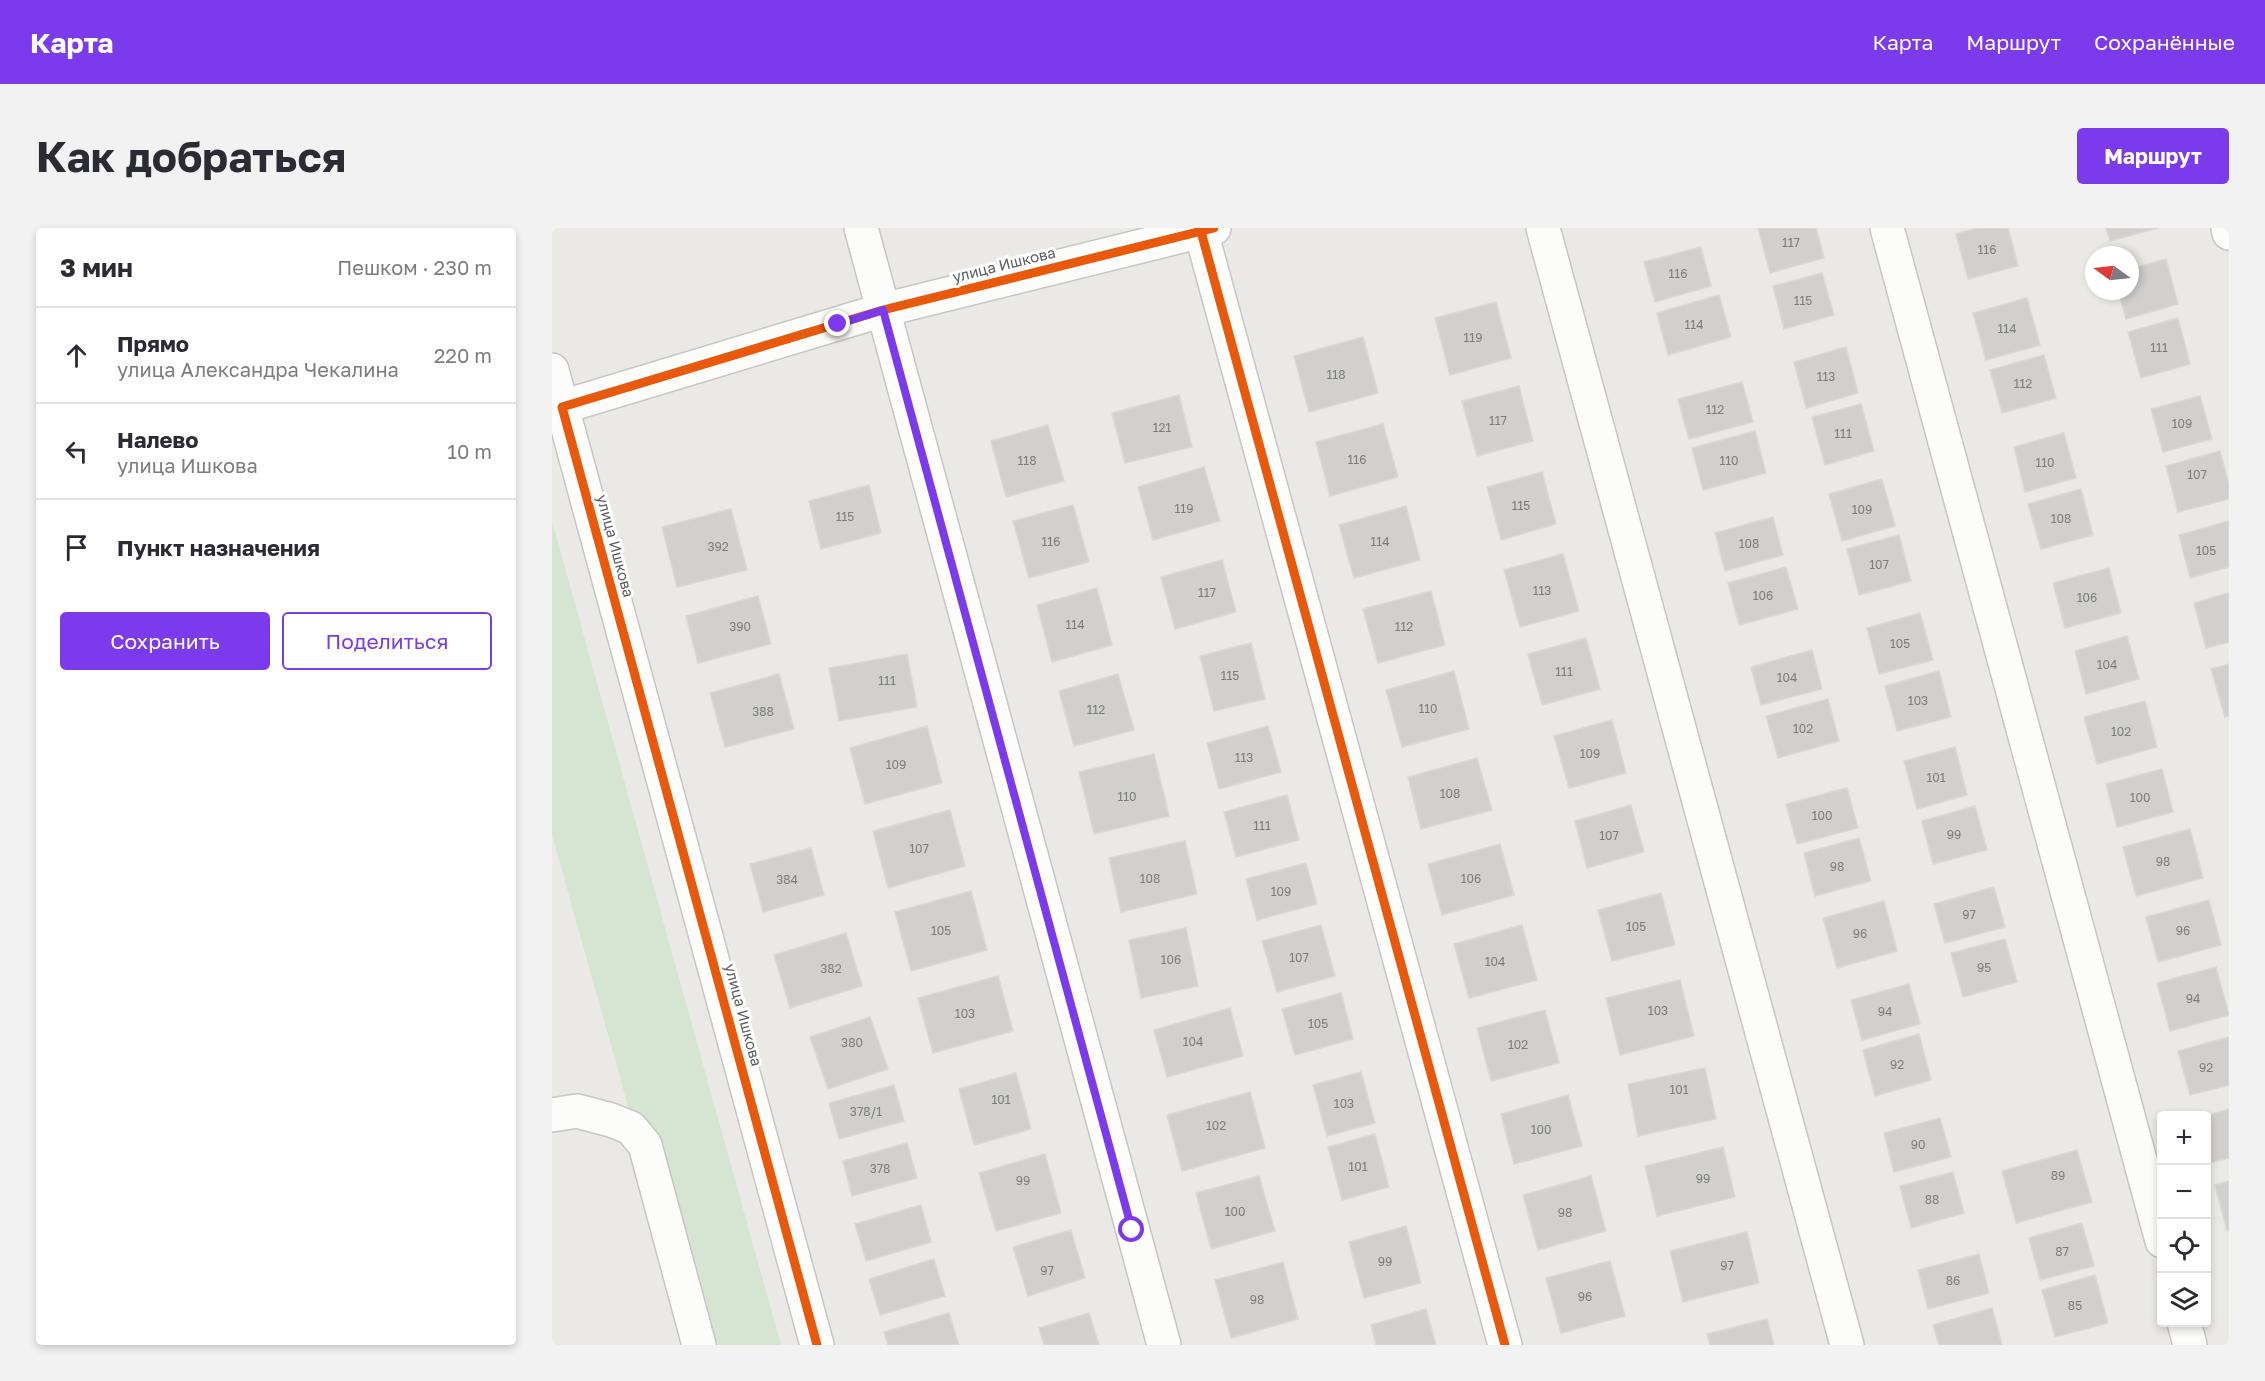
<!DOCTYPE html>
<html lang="ru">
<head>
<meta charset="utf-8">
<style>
  :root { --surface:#fff; --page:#f2f2f3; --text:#2b2b33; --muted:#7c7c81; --line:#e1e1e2; --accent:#7c3aed }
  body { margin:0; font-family:"Golos Text",sans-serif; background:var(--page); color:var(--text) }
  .controls { position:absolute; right:18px; bottom:18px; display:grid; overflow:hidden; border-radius:6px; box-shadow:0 3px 9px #0003 }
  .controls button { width:54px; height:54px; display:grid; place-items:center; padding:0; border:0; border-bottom:2px solid var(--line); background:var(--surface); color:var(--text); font:30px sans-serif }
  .compass { position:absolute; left:1533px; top:18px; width:54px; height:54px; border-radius:50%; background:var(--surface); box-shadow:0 3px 9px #0003; rotate:285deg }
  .stop { position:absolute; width:18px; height:18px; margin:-14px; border:4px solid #7c3aed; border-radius:50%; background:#fff }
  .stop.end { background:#7c3aed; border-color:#fff; box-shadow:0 2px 6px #0008 }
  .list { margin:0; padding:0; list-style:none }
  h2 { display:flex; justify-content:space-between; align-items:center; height:78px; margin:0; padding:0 24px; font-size:26px }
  h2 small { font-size:20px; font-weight:400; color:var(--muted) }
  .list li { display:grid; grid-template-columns:39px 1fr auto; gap:18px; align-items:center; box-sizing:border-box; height:96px; padding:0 24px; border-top:2px solid var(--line) }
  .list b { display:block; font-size:22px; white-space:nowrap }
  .list p { margin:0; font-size:20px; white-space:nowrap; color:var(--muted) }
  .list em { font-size:20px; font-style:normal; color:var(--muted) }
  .actions { display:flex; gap:12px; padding:18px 24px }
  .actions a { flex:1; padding:14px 0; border:2px solid var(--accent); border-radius:6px; text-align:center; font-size:21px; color:var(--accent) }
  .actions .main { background:var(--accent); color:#fff }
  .icon { flex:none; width:33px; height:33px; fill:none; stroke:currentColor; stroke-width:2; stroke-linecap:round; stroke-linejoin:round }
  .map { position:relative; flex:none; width:1677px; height:1117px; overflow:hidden; border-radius:6px }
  header { display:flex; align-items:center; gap:36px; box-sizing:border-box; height:84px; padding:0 30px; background:var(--accent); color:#fff }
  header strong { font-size:28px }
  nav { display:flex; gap:33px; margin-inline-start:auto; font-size:21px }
  .intro { display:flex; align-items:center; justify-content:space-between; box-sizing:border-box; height:144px; padding:0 36px }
  h1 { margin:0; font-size:42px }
  .button { padding:15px 27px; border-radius:6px; background:var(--accent); color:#fff; font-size:21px; font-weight:700 }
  main { display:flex; gap:36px; padding:0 36px }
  aside { flex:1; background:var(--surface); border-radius:6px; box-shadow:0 3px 9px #0003 }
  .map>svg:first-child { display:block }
  .green { fill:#d5e5d2 }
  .building { fill:#d1d0ce; stroke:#dad8d4; stroke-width:1.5 }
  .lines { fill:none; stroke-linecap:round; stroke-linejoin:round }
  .minor-casing { stroke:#c6c6c6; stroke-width:36 }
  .minor { stroke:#fcfcfb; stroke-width:33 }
  .cycleway-casing { stroke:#fff; stroke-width:13 }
  .cycleway { stroke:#e8590c; stroke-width:9 }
  .route { stroke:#7c3aed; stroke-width:8 }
  .labels { text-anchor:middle; stroke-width:6; stroke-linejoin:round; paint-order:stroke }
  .number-label { font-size:12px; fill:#7a7c7e }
  .street-label { font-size:15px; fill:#5c5e62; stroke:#fff }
</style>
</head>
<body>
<header>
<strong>Карта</strong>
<nav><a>Карта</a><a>Маршрут</a><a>Сохранённые</a></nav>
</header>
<div class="intro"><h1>Как добраться</h1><a class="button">Маршрут</a></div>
<main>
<aside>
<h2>3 мин<small>Пешком · 230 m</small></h2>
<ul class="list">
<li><svg class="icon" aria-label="ahead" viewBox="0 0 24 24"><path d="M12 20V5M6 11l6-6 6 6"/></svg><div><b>Прямо</b><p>улица Александра Чекалина</p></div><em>220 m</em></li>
<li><svg class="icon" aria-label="left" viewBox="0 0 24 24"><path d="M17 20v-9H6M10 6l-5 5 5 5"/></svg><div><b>Налево</b><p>улица Ишкова</p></div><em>10 m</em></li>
<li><svg class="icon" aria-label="arrive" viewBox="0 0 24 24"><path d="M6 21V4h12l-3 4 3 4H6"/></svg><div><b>Пункт назначения</b></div></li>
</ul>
<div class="actions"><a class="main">Сохранить</a><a>Поделиться</a></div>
</aside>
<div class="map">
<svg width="1677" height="1117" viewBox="0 0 1677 1117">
  <rect width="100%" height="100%" fill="#eae9e5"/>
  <polygon class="green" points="0,293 229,1117 143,1117 0,607"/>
  <g class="building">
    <polygon points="1206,0 1264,0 1272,30 1218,45"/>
    <polygon points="1425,0 1456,0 1466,38 1416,51 1404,6"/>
    <polygon points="1554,0 1606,0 1558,13"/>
    <polygon points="1149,19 1159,58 1103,74 1092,34"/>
    <polygon points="1614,31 1626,76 1574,91 1566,63 1578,63 1578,41"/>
    <polygon points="1270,45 1282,87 1232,101 1221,58"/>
    <polygon points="1167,67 1179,109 1116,127 1105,85"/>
    <polygon points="1475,70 1488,117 1434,132 1421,85"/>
    <polygon points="944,74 959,130 898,147 883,90"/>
    <polygon points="1626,90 1638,136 1589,150 1576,104"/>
    <polygon points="811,109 826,165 757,184 742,128"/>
    <polygon points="1294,119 1306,165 1254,180 1242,134"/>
    <polygon points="1492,127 1504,170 1450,185 1438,142"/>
    <polygon points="1190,154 1201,194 1137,211 1126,171"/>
    <polygon points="967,158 981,213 925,228 910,173"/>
    <polygon points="627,167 640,219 573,235 560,185"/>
    <polygon points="1648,168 1660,211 1611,224 1599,181"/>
    <polygon points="1309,176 1322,223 1273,237 1260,189"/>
    <polygon points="831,196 846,249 778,268 764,214"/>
    <polygon points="496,197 512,253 454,269 439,213"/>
    <polygon points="1203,203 1214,245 1151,262 1140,220"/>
    <polygon points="1512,205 1524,250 1473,264 1462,219"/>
    <polygon points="1668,223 1677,256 1677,271 1626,284 1614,238"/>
    <polygon points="652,239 668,293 601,312 586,259"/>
    <polygon points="990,244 1004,296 949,312 935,259"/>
    <polygon points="1330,251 1343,298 1290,313 1277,266"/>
    <polygon points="317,257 329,305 269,321 257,273"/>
    <polygon points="1529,261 1541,307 1489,321 1476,276"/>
    <polygon points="521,277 537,334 477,350 461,293"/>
    <polygon points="854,278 868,332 802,350 787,297"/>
    <polygon points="179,281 195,342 125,359 110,299"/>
    <polygon points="1221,289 1231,327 1173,343 1163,305"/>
    <polygon points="1677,293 1677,339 1638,350 1627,307"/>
    <polygon points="1347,307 1359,353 1307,367 1295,321"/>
    <polygon points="1011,326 1027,383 968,399 952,342"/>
    <polygon points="670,332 684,384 623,401 609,349"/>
    <polygon points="1234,339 1246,381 1187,397 1176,355"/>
    <polygon points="1557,340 1569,385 1513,400 1501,355"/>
    <polygon points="545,360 560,417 500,434 485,377"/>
    <polygon points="879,363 893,417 826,435 811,381"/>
    <polygon points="1677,365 1677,414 1654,420 1642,375"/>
    <polygon points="206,368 219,416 146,435 134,388"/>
    <polygon points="1368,385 1381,432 1327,446 1315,400"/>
    <polygon points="1575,408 1587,451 1534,466 1523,423"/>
    <polygon points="1034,410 1048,461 990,477 976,426"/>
    <polygon points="699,415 713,471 662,483 648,428"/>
    <polygon points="1260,422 1270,461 1209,477 1199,439"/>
    <polygon points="355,426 365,479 287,493 277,440"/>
    <polygon points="1677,436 1677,488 1673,489 1659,441"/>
    <polygon points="902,443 917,501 850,519 834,462"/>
    <polygon points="1387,443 1399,489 1345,503 1333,458"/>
    <polygon points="227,446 242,501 173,519 158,465"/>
    <polygon points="566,446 582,502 522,518 507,463"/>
    <polygon points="1276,471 1287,513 1226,530 1214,488"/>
    <polygon points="1593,473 1605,519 1545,536 1532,489"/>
    <polygon points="1060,492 1074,545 1017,560 1002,508"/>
    <polygon points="375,498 390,555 313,576 298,520"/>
    <polygon points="716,498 729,544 667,561 655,515"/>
    <polygon points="1403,519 1415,567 1365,581 1352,533"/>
    <polygon points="602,526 617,588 542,606 527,544"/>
    <polygon points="925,530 940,582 869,601 856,549"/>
    <polygon points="1610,541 1621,584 1565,599 1554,556"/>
    <polygon points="1295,560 1306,600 1245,616 1234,576"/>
    <polygon points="735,567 747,612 684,629 672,584"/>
    <polygon points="1079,577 1092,624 1035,640 1023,593"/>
    <polygon points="1423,578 1435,622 1381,636 1370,593"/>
    <polygon points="398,582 413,638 336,660 321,603"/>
    <polygon points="1638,601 1651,650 1584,668 1571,619"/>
    <polygon points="1307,610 1319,653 1263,668 1252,625"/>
    <polygon points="633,613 645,666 569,684 557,630"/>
    <polygon points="948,616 962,667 890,687 876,636"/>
    <polygon points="259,620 272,667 211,684 198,636"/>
    <polygon points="754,635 765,676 705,692 694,651"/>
    <polygon points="1442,659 1453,699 1393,715 1382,676"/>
    <polygon points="419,663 435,722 359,743 343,684"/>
    <polygon points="1109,665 1123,717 1060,733 1046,682"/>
    <polygon points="1657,672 1669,717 1606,734 1594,689"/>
    <polygon points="1332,673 1345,723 1285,740 1271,690"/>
    <polygon points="769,697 783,748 725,764 710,713"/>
    <polygon points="970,697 985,752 917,770 902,716"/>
    <polygon points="634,700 646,758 589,770 577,712"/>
    <polygon points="294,705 310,758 238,780 222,727"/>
    <polygon points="1453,711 1465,754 1411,769 1399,725"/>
    <polygon points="1664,739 1677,787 1618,803 1605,755"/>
    <polygon points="446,748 461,803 381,825 366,770"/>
    <polygon points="1128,752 1142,808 1068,827 1054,770"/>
    <polygon points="1357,756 1368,796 1310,812 1299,772"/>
    <polygon points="789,765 801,811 743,827 730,781"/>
    <polygon points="678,780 691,828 615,849 602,802"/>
    <polygon points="993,782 1007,835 939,853 925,800"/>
    <polygon points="318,789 336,841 276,861 258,809"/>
    <polygon points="1367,806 1379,852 1323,868 1311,822"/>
    <polygon points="1677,809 1677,857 1638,867 1626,823"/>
    <polygon points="1153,840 1164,891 1086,908 1076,856"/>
    <polygon points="809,844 823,895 775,908 761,857"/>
    <polygon points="464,845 479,901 422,917 407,861"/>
    <polygon points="342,857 352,893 287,911 277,875"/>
    <polygon points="698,864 713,920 630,943 615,887"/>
    <polygon points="1016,867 1030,918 962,936 949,886"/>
    <polygon points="1677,881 1677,930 1654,936 1653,888"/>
    <polygon points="1388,890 1399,929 1342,944 1332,905"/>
    <polygon points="823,906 837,959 790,972 776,919"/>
    <polygon points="355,915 365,950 300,968 291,933"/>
    <polygon points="1171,919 1183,969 1105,988 1093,938"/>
    <polygon points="1525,922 1540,974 1464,995 1450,943"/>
    <polygon points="493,926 509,985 444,1003 427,945"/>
    <polygon points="1401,944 1412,985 1359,1000 1348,958"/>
    <polygon points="707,948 723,1003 659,1021 644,965"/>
    <polygon points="1039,948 1054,1003 986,1022 971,967"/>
    <polygon points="1677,953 1677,1002 1675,1003 1663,957"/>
    <polygon points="369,977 379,1014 314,1033 303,996"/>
    <polygon points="1530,995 1542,1038 1488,1052 1477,1010"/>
    <polygon points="854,998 869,1055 812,1070 797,1014"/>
    <polygon points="519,1002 533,1050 476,1068 461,1019"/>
    <polygon points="1195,1004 1207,1055 1131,1074 1118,1023"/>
    <polygon points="1427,1026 1437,1065 1376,1081 1366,1042"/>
    <polygon points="382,1031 393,1068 328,1087 317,1051"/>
    <polygon points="1058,1033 1073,1088 1009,1105 994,1050"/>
    <polygon points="731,1034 746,1091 679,1110 663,1052"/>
    <polygon points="1543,1047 1556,1095 1503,1109 1490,1062"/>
    <polygon points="1440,1080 1450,1117 1387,1117 1381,1097"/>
    <polygon points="874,1081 884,1117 824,1117 819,1097"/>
    <polygon points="397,1085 407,1117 336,1117 332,1104"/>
    <polygon points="537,1085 547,1117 492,1117 487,1100"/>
    <polygon points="1215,1091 1222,1117 1158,1117 1155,1106"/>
  </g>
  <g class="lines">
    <defs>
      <g id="minor">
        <polyline points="309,0 612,1117"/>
        <polyline points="648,0 953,1117"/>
        <polyline points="991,0 1295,1117"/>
        <polyline points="1335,0 1610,1013"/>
        <polyline points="1676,0 1677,5"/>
        <polyline points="0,142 10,179"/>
        <polyline points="0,887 25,883 59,892 79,900 93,917 147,1117"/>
        <polyline points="1632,1094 1638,1117"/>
        <polyline points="265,1117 10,179 331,82 662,0"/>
      </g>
    </defs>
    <use href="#minor" class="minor-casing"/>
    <use href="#minor" class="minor"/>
    <defs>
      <g id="cycleway">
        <polyline points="648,0 953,1117"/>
        <polyline points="265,1117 10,179 331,82 662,0"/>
      </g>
    </defs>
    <use href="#cycleway" class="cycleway-casing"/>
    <use href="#cycleway" class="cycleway"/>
  </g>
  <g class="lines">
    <polyline class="route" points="286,96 331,82 580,1002"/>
  </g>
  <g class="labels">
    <g class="number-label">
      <text x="1239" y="19">117</text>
      <text x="1435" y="26">116</text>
      <text x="1126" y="50">116</text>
      <text x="1251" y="77">115</text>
      <text x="1142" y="101">114</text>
      <text x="1455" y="105">114</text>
      <text x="921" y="114">119</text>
      <text x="1607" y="124">111</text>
      <text x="784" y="151">118</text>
      <text x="1274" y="153">113</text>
      <text x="1471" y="160">112</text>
      <text x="1163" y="186">112</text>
      <text x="946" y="197">117</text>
      <text x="1630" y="200">109</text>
      <text x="610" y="204">121</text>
      <text x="1291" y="210">111</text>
      <text x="805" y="236">116</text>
      <text x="475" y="237">118</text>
      <text x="1177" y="237">110</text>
      <text x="1493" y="239">110</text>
      <text x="1645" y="251">107</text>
      <text x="969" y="282">115</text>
      <text x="632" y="285">119</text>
      <text x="1310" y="286">109</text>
      <text x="293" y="293">115</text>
      <text x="1509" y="295">108</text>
      <text x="499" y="318">116</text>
      <text x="828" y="318">114</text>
      <text x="1197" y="320">108</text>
      <text x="166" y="323">392</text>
      <text x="1654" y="327">105</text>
      <text x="1327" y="341">107</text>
      <text x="990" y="367">113</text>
      <text x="655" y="369">117</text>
      <text x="1211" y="372">106</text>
      <text x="1535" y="374">106</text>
      <text x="523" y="401">114</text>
      <text x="188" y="403">390</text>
      <text x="852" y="403">112</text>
      <text x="1348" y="420">105</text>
      <text x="1555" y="441">104</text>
      <text x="1012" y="448">111</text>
      <text x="678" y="452">115</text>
      <text x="1235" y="454">104</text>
      <text x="335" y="457">111</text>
      <text x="1366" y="477">103</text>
      <text x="876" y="485">110</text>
      <text x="544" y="486">112</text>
      <text x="211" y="488">388</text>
      <text x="1251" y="505">102</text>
      <text x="1569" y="508">102</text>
      <text x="1038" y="530">109</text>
      <text x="692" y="534">113</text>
      <text x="344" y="541">109</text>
      <text x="1384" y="554">101</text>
      <text x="898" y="570">108</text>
      <text x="575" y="573">110</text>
      <text x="1588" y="574">100</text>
      <text x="1270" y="592">100</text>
      <text x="710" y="602">111</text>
      <text x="1402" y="611">99</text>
      <text x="1057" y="612">107</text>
      <text x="367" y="625">107</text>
      <text x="1611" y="638">98</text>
      <text x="1285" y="643">98</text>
      <text x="598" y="655">108</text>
      <text x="919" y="655">106</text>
      <text x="235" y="656">384</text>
      <text x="729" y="668">109</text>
      <text x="1417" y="691">97</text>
      <text x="1084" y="703">105</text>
      <text x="389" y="707">105</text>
      <text x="1631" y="707">96</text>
      <text x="1308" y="710">96</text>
      <text x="747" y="734">107</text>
      <text x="619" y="736">106</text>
      <text x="943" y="738">104</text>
      <text x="1432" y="744">95</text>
      <text x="279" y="745">382</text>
      <text x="1641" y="775">94</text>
      <text x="1106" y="787">103</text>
      <text x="1333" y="788">94</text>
      <text x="413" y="790">103</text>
      <text x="766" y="800">105</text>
      <text x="641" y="818">104</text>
      <text x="300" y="819">380</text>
      <text x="966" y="821">102</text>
      <text x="1345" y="841">92</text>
      <text x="1654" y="844">92</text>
      <text x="1127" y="866">101</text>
      <text x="449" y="876">101</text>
      <text x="792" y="880">103</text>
      <text x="314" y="888">378/1</text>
      <text x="664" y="902">102</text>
      <text x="989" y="906">100</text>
      <text x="1366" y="921">90</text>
      <text x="806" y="943">101</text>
      <text x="328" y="945">378</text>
      <text x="1506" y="952">89</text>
      <text x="1151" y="955">99</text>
      <text x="471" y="957">99</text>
      <text x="1380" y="976">88</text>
      <text x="683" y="988">100</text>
      <text x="1013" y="989">98</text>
      <text x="1510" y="1028">87</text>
      <text x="833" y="1038">99</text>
      <text x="1175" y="1042">97</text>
      <text x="495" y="1047">97</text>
      <text x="1401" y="1057">86</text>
      <text x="1033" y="1073">96</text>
      <text x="705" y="1076">98</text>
      <text x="1523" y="1082">85</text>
    </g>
    <g class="street-label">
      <text transform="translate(452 37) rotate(-14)" y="5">улица Ишкова</text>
      <text transform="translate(63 318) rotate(75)" y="5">улица Ишкова</text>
      <text transform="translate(191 787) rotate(75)" y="5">улица Ишкова</text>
    </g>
  </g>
</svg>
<div class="controls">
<button>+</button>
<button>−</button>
<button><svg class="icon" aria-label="locate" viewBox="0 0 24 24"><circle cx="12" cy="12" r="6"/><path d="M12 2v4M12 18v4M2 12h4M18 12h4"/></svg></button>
<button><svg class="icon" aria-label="layers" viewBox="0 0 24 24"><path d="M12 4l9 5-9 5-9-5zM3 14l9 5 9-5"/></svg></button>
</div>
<svg class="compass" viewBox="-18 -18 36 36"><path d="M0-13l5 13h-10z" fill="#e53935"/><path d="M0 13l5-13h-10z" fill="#7c7c81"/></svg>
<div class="stop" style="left:580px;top:1002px"></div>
<div class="stop end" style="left:286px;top:96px"></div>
</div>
</main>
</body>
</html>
